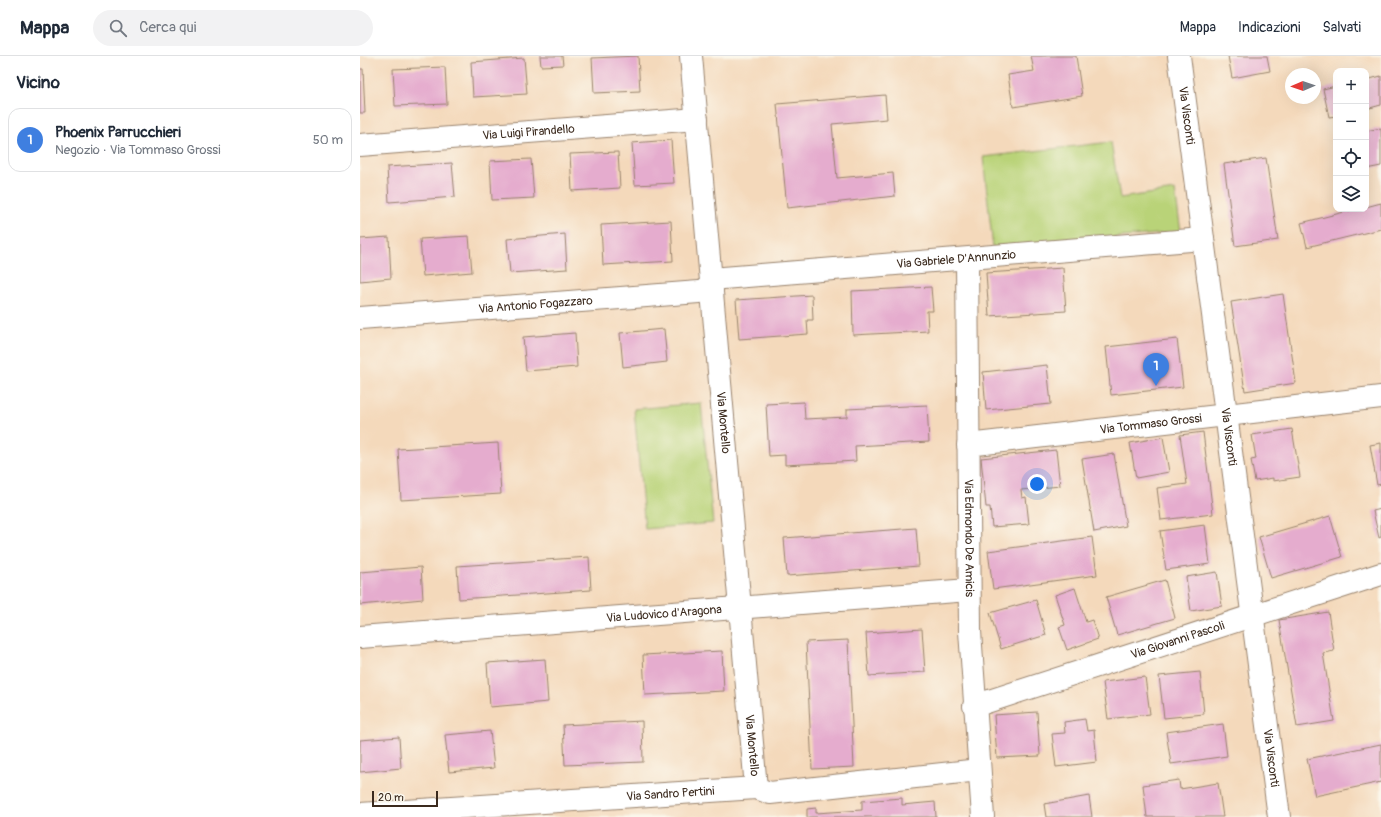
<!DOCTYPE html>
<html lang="it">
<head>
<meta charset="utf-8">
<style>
  :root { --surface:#fff; --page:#f2f2f3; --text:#1f2937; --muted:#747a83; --line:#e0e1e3; --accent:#1a73e8 }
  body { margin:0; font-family:Pangolin,sans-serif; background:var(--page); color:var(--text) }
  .controls { position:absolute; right:12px; top:12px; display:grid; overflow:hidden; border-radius:8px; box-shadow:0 4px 16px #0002 }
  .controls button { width:36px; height:36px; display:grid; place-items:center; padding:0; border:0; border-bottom:1px solid var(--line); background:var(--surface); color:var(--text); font:20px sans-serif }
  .compass { position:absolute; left:925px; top:12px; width:36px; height:36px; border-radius:50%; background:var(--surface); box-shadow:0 4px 16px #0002; rotate:268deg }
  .scale { position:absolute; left:12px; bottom:10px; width:66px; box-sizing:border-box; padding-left:4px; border:2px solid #3b2a1e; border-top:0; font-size:11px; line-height:14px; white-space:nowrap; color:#3b2a1e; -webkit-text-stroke:3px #fbf7ec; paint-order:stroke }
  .you { position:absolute; left:677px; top:428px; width:14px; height:14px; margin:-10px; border:3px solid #fff; border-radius:50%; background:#1a73e8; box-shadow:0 0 0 6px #1a73e833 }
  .badge { display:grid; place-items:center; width:26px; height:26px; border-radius:50%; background:var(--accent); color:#fff; font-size:13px; font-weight:700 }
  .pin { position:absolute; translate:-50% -33px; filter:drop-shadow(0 1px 2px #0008) }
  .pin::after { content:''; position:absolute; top:21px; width:14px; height:12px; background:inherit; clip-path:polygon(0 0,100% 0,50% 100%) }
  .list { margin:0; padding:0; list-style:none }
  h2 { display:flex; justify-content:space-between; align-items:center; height:52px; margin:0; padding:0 16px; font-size:17px }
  h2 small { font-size:13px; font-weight:400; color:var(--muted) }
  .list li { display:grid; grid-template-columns:26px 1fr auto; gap:12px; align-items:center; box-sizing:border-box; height:64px; margin:0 8px 8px; padding:0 8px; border:1px solid var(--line); border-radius:12px }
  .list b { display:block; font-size:15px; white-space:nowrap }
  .list p { margin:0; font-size:13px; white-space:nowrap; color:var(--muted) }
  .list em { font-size:13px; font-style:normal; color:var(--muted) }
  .icon { flex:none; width:22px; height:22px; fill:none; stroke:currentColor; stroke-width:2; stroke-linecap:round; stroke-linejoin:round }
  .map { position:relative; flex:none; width:1021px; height:761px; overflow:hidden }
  header { display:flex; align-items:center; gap:24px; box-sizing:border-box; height:56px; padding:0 20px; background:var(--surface); border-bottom:1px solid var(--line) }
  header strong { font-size:19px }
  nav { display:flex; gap:22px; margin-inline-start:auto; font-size:14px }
  .search { width:280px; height:36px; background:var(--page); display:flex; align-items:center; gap:10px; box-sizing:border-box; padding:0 14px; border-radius:22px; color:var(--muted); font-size:15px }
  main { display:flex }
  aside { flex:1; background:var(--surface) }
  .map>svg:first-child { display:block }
  .green { fill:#b9d378; stroke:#7a7e4b }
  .building { fill:#e5acce }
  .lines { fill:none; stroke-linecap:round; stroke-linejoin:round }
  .minor-casing { stroke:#98826c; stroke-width:24 }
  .minor { stroke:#fff; stroke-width:22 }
  .labels { text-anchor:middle; stroke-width:3; stroke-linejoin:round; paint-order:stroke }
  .street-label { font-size:12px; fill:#3b2a1e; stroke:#fbf7ec }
</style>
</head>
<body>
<header>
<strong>Mappa</strong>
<div class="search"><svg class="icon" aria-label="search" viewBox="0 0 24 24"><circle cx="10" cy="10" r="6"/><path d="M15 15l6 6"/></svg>Cerca qui</div>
<nav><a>Mappa</a><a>Indicazioni</a><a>Salvati</a></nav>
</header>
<main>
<aside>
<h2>Vicino<small></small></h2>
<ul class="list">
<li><span class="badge" style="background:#3f7fe0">1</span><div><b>Phoenix Parrucchieri</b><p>Negozio · Via Tommaso Grossi</p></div><em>50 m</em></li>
</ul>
</aside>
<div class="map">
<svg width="1021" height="761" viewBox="0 0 1021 761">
  <rect width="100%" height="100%" fill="#fbf7ec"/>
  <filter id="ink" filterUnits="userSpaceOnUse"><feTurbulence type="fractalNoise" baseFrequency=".025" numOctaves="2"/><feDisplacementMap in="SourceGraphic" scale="8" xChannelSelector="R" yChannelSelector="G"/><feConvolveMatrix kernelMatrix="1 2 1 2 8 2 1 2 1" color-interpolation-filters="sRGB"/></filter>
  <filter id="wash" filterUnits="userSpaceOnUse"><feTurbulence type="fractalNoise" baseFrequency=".012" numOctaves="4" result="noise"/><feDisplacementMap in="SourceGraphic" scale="16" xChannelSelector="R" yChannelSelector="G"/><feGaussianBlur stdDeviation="0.9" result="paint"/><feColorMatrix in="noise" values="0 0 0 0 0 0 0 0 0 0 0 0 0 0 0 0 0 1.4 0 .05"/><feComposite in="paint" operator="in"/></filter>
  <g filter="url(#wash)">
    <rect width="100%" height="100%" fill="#f4d9bb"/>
    <g class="green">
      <polygon points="751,86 760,142 815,134 821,176 633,192 623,101"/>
      <polygon points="341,347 353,467 285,473 274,353"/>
    </g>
    <g id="blocks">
      <g class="building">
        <polygon points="180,0 202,0 203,9 181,10"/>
        <polygon points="278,0 280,35 234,37 232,2"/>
        <polygon points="671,0 716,0 722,40 653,51 648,19 674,15"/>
        <polygon points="868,0 907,0 910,15 872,22"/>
        <polygon points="164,2 167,38 113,41 111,6"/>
        <polygon points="85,11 87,48 35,50 33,13"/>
        <polygon points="0,13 3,13 5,57 0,57"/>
        <polygon points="1021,20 1021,49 1006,53 1006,24"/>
        <polygon points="976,30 976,60 969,61 963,33"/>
        <polygon points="525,39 527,63 472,68 477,122 533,117 535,140 427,152 417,48"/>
        <polygon points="1021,72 1021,110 1006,113 1006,75"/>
        <polygon points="311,84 314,127 275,129 272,87"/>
        <polygon points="258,96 260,132 212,135 210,98"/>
        <polygon points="906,102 918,184 875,190 864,108"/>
        <polygon points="171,103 174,142 132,144 130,105"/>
        <polygon points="92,107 95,141 29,146 27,111"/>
        <polygon points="1021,147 1021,173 947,191 941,167 996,153 1006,153 1006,151"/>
        <polygon points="311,165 313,205 243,209 241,169"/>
        <polygon points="205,178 207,213 150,217 147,183"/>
        <polygon points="109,180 112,216 63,220 60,183"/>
        <polygon points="29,181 31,222 0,225 0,183"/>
        <polygon points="703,212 706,255 629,260 626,217"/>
        <polygon points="571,231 573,255 567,255 568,275 493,279 492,235"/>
        <polygon points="923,238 936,327 885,335 871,246"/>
        <polygon points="452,239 453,264 447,264 448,278 379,283 376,244"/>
        <polygon points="304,273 307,306 263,311 260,277"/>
        <polygon points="215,277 217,311 166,315 163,281"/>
        <polygon points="817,283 823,331 751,339 746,291"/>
        <polygon points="687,309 691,348 626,354 623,316"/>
        <polygon points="444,346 445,363 487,361 487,353 567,349 569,386 495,390 496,405 425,409 425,399 409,400 406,348"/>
        <polygon points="932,373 940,421 913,425 913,422 895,425 891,404 896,403 892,379"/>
        <polygon points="843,376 853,458 801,464 797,432 827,428 820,379"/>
        <polygon points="803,381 809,416 776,422 770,387"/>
        <polygon points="138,387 141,438 41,444 38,393"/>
        <polygon points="1021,387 1021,428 1017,429 1010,389"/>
        <polygon points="696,394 700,430 661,434 662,442 666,441 669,468 632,471 630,451 626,451 621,402"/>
        <polygon points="754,398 766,470 734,476 722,403"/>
        <polygon points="1021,453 1021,481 1019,482 1013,455"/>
        <polygon points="970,460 982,501 911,522 899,481"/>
        <polygon points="845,469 850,508 806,514 800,475"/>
        <polygon points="556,472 559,510 427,520 424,482"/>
        <polygon points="732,481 737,519 633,533 628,495"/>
        <polygon points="229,501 231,534 99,543 97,510"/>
        <polygon points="61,511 63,543 0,549 0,516"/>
        <polygon points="857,516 862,550 831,555 826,521"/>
        <polygon points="805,524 815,562 757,579 746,541"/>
        <polygon points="715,532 726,566 732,564 738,583 707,594 699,571 705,569 695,539"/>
        <polygon points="676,544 686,579 641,593 630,557"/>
        <polygon points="968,556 974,595 963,597 974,665 937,671 919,564"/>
        <polygon points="562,573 565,616 509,620 506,577"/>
        <polygon points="488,584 494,711 452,713 446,586"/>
        <polygon points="362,595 364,635 285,639 283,599"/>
        <polygon points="185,603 188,646 130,651 127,607"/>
        <polygon points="840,616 844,658 804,662 799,620"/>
        <polygon points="785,621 790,658 748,663 743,626"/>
        <polygon points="677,656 680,700 637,702 634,659"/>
        <polygon points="725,663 727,675 734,674 737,706 696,711 692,678 705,677 704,666"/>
        <polygon points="282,665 283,706 205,709 203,669"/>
        <polygon points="863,668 867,700 811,708 806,676"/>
        <polygon points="130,675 134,712 89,716 85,679"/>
        <polygon points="39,681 41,712 0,716 0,684"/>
        <polygon points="1021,688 1021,726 955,740 947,703"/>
        <polygon points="819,724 820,733 858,727 863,761 787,761 783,729"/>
        <polygon points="729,740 732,761 686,761 684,748"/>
        <polygon points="542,742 542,749 575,746 576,761 447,761 447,753 456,752 456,757 502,754 502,745"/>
      </g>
    </g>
  </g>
  <g filter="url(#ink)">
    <use href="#blocks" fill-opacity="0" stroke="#98826c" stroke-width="1"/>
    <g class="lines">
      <defs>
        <g id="minor">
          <path id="s1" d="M331,0L396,732"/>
          <path id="s2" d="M819,0L919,761"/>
          <path id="s3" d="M0,89L337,63"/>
          <path id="s4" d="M607,203L610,575L623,761"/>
          <path id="s5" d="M351,223L843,183"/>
          <path id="s6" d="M0,262L352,235"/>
          <path id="s7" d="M608,389L1021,341"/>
          <path id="s8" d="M0,581L609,534"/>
          <path id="s9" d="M614,650L1021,518"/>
          <path id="s10" d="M0,758L396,732L410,737L619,714"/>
        </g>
      </defs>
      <use href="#minor" class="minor-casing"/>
      <use href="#minor" class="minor"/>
    </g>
  </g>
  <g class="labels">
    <g class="street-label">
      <text dy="4" stroke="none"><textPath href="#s2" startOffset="60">Via Visconti</textPath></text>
      <text dy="4" stroke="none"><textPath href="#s3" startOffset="169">Via Luigi Pirandello</textPath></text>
      <text dy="4" stroke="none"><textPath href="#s5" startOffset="246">Via Gabriele D'Annunzio</textPath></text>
      <text dy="4" stroke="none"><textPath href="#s6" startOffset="176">Via Antonio Fogazzaro</textPath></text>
      <text dy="4" stroke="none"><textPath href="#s1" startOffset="368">Via Montello</textPath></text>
      <text dy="4" stroke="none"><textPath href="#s7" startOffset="184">Via Tommaso Grossi</textPath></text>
      <text dy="4" stroke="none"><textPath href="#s2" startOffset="384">Via Visconti</textPath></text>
      <text dy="4" stroke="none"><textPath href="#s4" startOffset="279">Via Edmondo De Amicis</textPath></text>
      <text dy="4" stroke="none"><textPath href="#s8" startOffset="305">Via Ludovico d'Aragona</textPath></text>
      <text dy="4" stroke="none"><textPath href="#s9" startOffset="214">Via Giovanni Pascoli</textPath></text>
      <text dy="4" stroke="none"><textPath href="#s1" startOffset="692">Via Montello</textPath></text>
      <text dy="4" stroke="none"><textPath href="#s2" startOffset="708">Via Visconti</textPath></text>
      <text dy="4" stroke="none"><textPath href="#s10" startOffset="311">Via Sandro Pertini</textPath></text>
    </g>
  </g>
</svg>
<div class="controls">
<button>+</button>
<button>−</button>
<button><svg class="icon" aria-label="locate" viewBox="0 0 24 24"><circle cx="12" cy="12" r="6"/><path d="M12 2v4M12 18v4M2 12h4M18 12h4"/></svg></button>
<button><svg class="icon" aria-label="layers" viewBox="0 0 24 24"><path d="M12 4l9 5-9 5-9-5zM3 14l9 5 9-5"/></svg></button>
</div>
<svg class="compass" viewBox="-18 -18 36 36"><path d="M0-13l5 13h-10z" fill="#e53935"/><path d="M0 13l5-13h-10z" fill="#747a83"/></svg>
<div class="scale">20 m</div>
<div class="you"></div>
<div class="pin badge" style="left:796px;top:330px;background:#3f7fe0">1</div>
</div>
</main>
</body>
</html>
